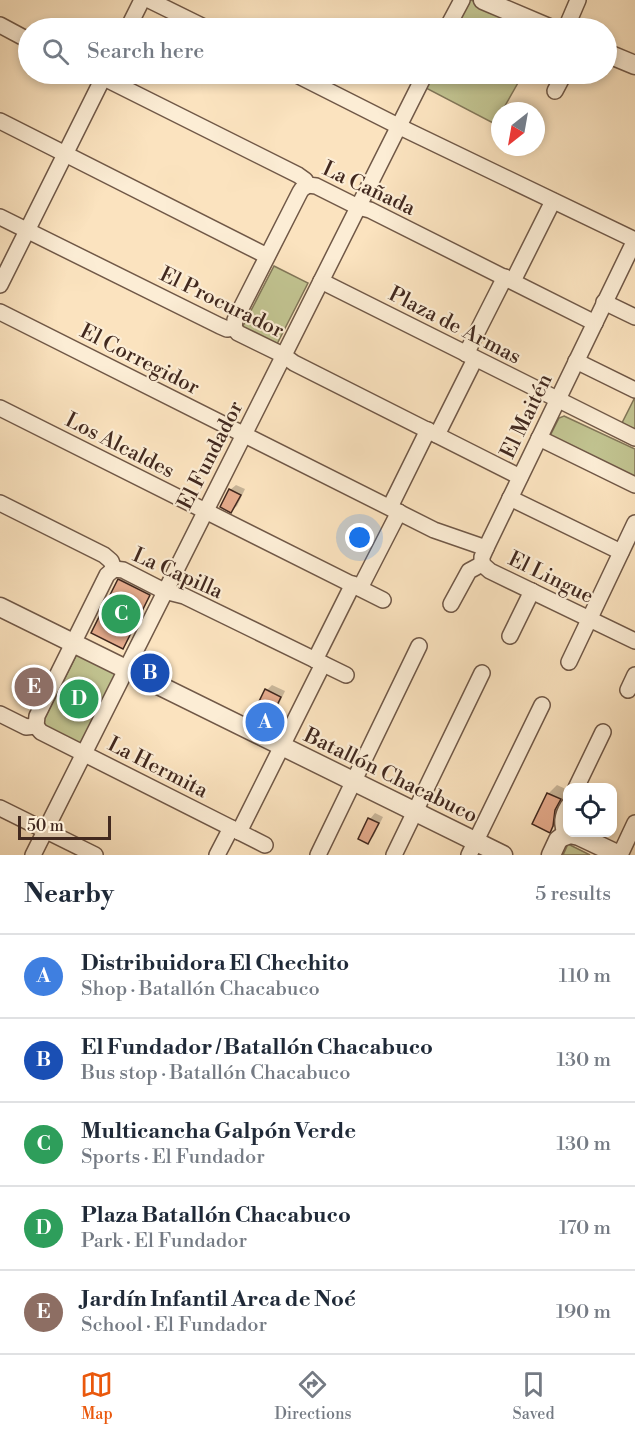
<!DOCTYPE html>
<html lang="en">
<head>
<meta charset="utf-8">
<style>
  :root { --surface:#fff; --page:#f6f6f7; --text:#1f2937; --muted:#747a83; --line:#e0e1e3; --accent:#ea580c }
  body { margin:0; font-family:"Libre Bodoni",serif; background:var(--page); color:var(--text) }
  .controls { position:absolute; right:18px; bottom:18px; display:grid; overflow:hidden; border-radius:12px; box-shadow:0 3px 9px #0003 }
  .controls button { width:54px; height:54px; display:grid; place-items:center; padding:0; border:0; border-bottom:2px solid var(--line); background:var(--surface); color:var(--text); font:30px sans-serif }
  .compass { position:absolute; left:491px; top:102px; width:54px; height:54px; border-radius:50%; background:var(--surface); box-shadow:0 3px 9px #0003; rotate:211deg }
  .scale { position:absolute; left:18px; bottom:15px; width:93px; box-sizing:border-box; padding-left:6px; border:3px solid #42291f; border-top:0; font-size:16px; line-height:21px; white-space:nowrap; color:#42291f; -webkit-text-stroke:4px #fcedd5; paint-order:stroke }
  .you { position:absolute; left:360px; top:538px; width:21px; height:21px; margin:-15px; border:4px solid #fff; border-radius:50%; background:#1a73e8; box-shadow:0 0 0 9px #1a73e833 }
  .badge { display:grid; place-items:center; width:39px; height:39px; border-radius:50%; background:var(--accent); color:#fff; font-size:20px; font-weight:700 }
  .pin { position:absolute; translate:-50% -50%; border:3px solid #fff; box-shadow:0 2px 6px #0006 }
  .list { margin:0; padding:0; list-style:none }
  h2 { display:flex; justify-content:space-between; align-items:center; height:78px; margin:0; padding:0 24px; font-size:26px }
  h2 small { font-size:20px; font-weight:400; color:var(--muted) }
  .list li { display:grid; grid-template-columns:39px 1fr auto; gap:18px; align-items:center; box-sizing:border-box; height:84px; padding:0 24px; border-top:2px solid var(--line) }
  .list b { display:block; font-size:22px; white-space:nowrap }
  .list p { margin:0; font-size:20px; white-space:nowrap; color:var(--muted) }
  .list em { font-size:20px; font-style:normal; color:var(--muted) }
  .icon { flex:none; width:33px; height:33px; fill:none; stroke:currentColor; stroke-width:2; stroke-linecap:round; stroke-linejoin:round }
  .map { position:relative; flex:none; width:635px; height:855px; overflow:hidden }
  .search { position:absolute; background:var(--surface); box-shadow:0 3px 9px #0003; left:18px; right:18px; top:18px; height:66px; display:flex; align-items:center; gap:15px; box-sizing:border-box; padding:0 21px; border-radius:33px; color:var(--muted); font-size:22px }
  .sheet { height:498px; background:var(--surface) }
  nav { display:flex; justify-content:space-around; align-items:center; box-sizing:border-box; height:84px; border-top:2px solid var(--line); background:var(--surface); font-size:16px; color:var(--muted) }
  nav a { display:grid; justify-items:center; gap:3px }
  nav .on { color:var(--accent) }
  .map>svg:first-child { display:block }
  .green { fill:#c1c390; stroke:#827658; stroke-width:1.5 }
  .shadow { fill:#0003 }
  .building { fill:#e5ab8c; stroke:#42291f; stroke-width:1.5 }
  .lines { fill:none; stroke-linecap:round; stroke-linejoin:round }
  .minor-casing { stroke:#705847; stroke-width:18 }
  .tertiary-casing { stroke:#705847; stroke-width:21 }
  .minor { stroke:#fcedd5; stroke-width:15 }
  .tertiary { stroke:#fcedd5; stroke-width:18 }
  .labels { text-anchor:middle; stroke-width:4.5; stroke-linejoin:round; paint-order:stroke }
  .street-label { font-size:21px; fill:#42291f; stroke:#fcedd5 }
</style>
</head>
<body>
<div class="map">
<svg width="635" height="855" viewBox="0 0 635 855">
  <rect width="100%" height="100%" fill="#fbe3bf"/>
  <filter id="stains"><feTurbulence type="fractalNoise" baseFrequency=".00333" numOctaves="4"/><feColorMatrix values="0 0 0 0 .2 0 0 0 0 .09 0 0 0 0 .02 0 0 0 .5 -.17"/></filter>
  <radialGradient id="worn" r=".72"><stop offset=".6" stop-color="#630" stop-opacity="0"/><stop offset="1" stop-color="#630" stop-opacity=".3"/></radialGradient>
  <g class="green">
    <polygon points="467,0 471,0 536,28 453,28"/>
    <polygon points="430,74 523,74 502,111 500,111 500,115 495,124 424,87"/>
    <polygon points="274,266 308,283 276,346 242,328"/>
    <polygon points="635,397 635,429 622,423"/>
    <polygon points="564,416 635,449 635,479 549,438 559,418"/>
    <polygon points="77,654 116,674 80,744 42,724"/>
    <polygon points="568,844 590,855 563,855"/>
  </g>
  <g class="shadow">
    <polygon points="236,485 245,489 237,506 231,511 230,490"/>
    <polygon points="122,578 151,592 123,648 120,580"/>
    <polygon points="272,685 285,691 272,719 266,724 267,690"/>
    <polygon points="557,785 568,790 568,792 563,800 561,816 558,823 549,831 534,823 549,793"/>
    <polygon points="375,813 383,817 373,837 367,842 360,838 370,819"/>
  </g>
  <g class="building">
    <polygon points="229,489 241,495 231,513 220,507"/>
    <polygon points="118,579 150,595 123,649 91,633"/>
    <polygon points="265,689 281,697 267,726 251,718"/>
    <polygon points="547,793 561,799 555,810 553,826 550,833 532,824"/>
    <polygon points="368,818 379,823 368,844 358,839"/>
  </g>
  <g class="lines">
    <defs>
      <g id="minor">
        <polyline points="149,0 206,28"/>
        <polyline points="0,25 28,40"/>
        <polyline points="128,28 142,0"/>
        <polyline points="447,28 462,0"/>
        <polyline points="566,28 578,0"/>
        <polyline points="96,74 298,175 305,180 308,185 316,186 358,207 370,210 595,323"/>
        <polyline points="295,74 398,126 635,240"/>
        <polyline points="555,91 564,74"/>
        <polyline points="0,121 267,256"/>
        <polyline points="0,217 220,326 227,329 234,328"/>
        <polyline points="321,281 635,438"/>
        <polyline points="513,281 553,201"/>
        <polyline points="0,285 105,74"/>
        <polyline points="604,302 635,317"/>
        <polyline points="0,312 434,530 486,548"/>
        <polyline points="234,328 238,333 283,355 294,363 520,477"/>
        <polyline points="234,328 235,320 300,192 302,189 308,185"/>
        <polyline points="466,354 505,277"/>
        <polyline points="576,361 635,390"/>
        <polyline points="0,408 383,600"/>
        <polyline points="437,435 475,359"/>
        <polyline points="539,438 635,485"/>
        <polyline points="510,498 621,552"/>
        <polyline points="0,503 104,555 111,561 114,569"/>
        <polyline points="390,507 428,430"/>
        <polyline points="482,564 482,557 486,548 635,240"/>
        <polyline points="482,564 490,571 635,641"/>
        <polyline points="114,569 123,570 164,591 184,596 346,675"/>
        <polyline points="360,588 399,512"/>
        <polyline points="451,604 469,571 482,564"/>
        <polyline points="510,636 532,591"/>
        <polyline points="315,660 353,584"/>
        <polyline points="569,662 635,523"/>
        <polyline points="628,690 635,675"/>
        <polyline points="0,714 26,727 36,726"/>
        <polyline points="36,726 41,732 265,845"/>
        <polyline points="36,726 37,716 107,575 114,569"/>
        <polyline points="576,788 603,732"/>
        <polyline points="0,808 95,855"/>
        <polyline points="239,832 323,664"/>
        <path d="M566,835C561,824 562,816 568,806"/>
        <polyline points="33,855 425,74"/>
        <polyline points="217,855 231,828"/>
        <polyline points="318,855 419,646"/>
        <polyline points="394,855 482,673"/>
        <polyline points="469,855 542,705"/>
        <polyline points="620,855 635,823"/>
      </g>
      <g id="tertiary">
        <polyline points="483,0 549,28"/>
        <polyline points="606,53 635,65"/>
        <polyline points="0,607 503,855"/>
        <polyline points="551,855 558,840 562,837 570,834 579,836 619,855"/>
      </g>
    </defs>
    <use href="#minor" class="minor-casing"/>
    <use href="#tertiary" class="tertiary-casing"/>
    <use href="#minor" class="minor"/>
    <use href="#tertiary" class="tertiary"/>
  </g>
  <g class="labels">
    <g class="street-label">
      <text transform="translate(369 188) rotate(25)" y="7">La Cañada</text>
      <text transform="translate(222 302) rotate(26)" y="7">El Procurador</text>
      <text transform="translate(455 325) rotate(27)" y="7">Plaza de Armas</text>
      <text transform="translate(140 359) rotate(27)" y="7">El Corregidor</text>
      <text transform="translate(526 416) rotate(-64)" y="7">El Maitén</text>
      <text transform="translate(120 445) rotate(27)" y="7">Los Alcaldes</text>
      <text transform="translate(210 455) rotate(-63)" y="7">El Fundador</text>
      <text transform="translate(178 573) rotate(24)" y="7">La Capilla</text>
      <text transform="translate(551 577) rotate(26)" y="7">El Lingue</text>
      <text transform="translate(158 767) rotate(27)" y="7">La Hermita</text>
      <text transform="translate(391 775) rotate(26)" y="7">Batallón Chacabuco</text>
    </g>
  </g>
  <rect width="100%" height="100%" filter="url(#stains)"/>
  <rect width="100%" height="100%" fill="url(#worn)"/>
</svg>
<div class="controls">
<button><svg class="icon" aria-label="locate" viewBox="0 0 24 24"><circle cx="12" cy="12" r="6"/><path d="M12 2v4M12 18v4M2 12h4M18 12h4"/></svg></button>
</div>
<svg class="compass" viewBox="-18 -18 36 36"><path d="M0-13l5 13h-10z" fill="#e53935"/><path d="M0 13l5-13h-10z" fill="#747a83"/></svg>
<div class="scale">50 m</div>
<div class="you"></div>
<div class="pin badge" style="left:265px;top:722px;background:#3f7fe0">A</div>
<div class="pin badge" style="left:150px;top:673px;background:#1a4fb4">B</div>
<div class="pin badge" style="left:121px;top:614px;background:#2e9e5b">C</div>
<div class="pin badge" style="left:79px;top:699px;background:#2e9e5b">D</div>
<div class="pin badge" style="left:34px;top:687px;background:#8d6e63">E</div>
<div class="search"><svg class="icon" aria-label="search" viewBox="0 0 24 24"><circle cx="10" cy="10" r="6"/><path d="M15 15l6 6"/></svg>Search here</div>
</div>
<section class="sheet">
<h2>Nearby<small>5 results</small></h2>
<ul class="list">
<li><span class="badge" style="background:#3f7fe0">A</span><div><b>Distribuidora El Chechito</b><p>Shop · Batallón Chacabuco</p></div><em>110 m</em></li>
<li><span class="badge" style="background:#1a4fb4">B</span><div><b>El Fundador / Batallón Chacabuco</b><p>Bus stop · Batallón Chacabuco</p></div><em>130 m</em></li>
<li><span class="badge" style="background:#2e9e5b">C</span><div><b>Multicancha Galpón Verde</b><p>Sports · El Fundador</p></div><em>130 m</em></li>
<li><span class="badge" style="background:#2e9e5b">D</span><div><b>Plaza Batallón Chacabuco</b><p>Park · El Fundador</p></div><em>170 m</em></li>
<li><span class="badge" style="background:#8d6e63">E</span><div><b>Jardín Infantil Arca de Noé</b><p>School · El Fundador</p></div><em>190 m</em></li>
</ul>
</section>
<nav>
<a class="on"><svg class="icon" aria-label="map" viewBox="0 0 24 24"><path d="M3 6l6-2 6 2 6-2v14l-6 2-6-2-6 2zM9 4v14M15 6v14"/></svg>Map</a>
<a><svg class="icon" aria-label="directions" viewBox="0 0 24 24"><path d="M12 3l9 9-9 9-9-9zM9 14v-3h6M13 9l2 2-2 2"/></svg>Directions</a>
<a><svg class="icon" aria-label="saved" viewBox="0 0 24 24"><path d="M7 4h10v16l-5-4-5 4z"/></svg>Saved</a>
</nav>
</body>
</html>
